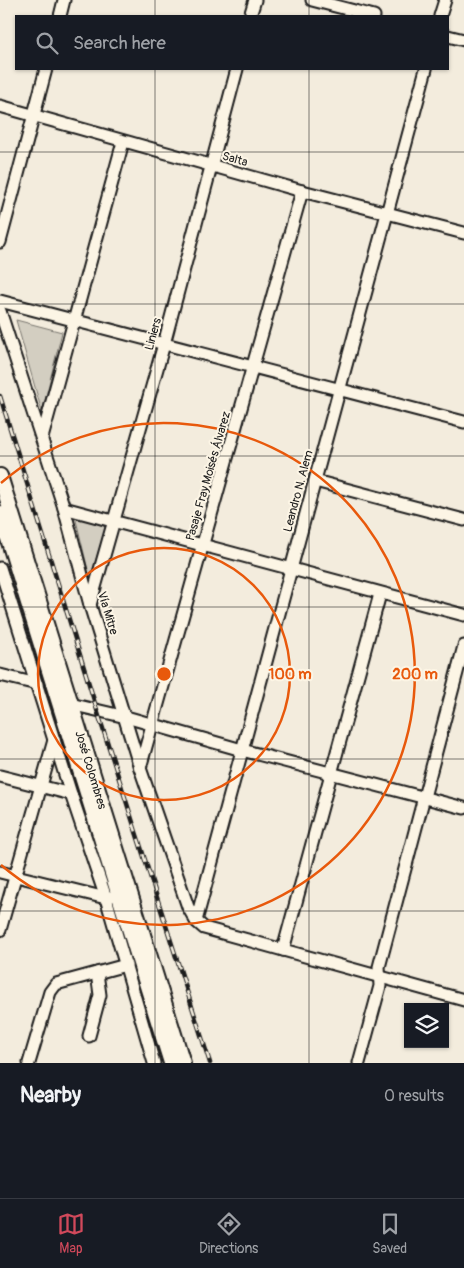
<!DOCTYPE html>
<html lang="en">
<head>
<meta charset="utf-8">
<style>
  :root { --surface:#171b24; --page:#242831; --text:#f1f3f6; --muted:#9ea1a6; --line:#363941; --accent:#d1495b }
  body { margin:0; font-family:Pangolin,sans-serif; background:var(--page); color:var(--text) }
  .controls { position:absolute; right:15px; bottom:15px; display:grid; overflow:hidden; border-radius:0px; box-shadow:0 1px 4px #0004 }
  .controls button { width:45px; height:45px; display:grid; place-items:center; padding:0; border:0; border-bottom:1px solid var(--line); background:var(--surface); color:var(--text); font:25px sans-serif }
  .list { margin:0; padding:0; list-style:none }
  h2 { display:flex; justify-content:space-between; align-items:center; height:65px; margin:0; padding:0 20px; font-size:21px }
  h2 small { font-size:16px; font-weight:400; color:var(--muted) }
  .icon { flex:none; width:28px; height:28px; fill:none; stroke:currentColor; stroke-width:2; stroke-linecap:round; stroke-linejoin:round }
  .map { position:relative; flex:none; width:464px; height:1063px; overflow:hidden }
  .search { position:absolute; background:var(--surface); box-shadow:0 1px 4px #0004; left:15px; right:15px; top:15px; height:55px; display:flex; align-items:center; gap:12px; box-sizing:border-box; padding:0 18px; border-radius:0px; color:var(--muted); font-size:19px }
  .sheet { height:135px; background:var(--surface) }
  nav { display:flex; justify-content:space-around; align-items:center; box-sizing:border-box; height:70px; border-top:1px solid var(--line); background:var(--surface); font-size:14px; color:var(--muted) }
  nav a { display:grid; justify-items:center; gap:2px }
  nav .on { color:var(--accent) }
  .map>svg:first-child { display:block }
  .green { fill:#d3cec1; stroke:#78756e }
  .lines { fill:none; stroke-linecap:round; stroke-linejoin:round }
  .minor-casing { stroke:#1c1c1c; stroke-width:15 }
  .major-casing { stroke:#1c1c1c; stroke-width:18 }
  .minor { stroke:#fcf5e5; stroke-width:11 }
  .major { stroke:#fcf5e5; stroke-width:14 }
  .rail-casing { stroke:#1c1c1c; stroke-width:4.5 }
  .rail { stroke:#fcf5e5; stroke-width:2.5; stroke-dasharray:8; stroke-linecap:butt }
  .grid { fill:none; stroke:#1c1c1c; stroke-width:1; stroke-opacity:0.55 }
  .ring { fill:none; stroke:#e8590c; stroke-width:2.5 }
  .labels { text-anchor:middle; stroke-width:4; stroke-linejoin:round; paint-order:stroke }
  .street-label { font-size:12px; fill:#1c1c1c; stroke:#fcf5e5 }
  .centre { fill:#e8590c; stroke:#fcf5e5; stroke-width:2.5 }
  .ring-label { font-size:15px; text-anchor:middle; font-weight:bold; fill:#e8590c; stroke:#fcf5e5; stroke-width:4; stroke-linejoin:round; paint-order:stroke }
</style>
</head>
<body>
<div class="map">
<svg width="464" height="1063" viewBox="0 0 464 1063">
  <rect width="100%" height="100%" fill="#f3ecdd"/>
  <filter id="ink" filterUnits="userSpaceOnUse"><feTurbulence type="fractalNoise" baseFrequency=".02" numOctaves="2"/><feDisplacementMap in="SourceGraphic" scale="10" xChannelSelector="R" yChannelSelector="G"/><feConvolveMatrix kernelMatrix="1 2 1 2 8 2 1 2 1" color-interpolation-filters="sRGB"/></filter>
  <g filter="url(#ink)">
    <g class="green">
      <polygon points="16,320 62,332 42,412"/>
      <polygon points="75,516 106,527 90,578"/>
    </g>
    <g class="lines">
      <defs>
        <g id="minor">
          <polyline points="312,0 374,16"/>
          <polyline points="60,16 64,0"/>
          <polyline points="250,16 255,0"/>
          <polyline points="440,16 445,0"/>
          <polyline points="448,36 464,40"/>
          <polyline points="0,106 302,191 464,233"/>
          <polyline points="0,242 46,69"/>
          <polyline points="0,301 464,422"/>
          <polyline points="0,311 64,508 90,605 140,768 188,907 196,921 204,928 464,1000"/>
          <polyline points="42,438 123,142"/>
          <polyline points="315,481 464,520"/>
          <polyline points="64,508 464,615"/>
          <polyline points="0,568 71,794 106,898 154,1063"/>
          <polyline points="90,605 164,344 237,69"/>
          <polyline points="0,675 37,684"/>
          <polyline points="66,703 126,717 242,750 464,808"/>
          <polyline points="140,768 302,191"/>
          <polyline points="0,776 71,794"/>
          <polyline points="0,872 106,898 110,897"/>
          <polyline points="196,921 426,69"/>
          <polyline points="0,930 54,740"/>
          <polyline points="283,950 380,594"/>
          <polyline points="89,1036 100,995 97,973"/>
          <polyline points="29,1063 50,992 56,984 126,965"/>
          <polyline points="359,1063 380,986 379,967 464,646"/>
        </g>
        <g id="major">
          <polyline points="0,476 183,1063"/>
          <polyline points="0,513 171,1063"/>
        </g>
      </defs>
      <use href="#minor" class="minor-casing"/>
      <use href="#major" class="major-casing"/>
      <use href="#minor" class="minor"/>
      <use href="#major" class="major"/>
      <defs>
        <polyline id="rail" points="0,396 97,710 210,1063"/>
      </defs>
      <use href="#rail" class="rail-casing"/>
      <use href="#rail" class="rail"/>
    </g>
  </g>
  <path class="grid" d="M155,0V16M309,0V16M155,69V1063M309,69V1063M0,152H464M0,304H464M0,456H464M0,607H464M0,759H464M0,911H464"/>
  <g class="ring">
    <circle cx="164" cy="674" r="126"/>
    <path d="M1 483A251 251 0 1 1 1 865"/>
  </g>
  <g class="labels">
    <g class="street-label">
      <text transform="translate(235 159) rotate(16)" y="4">Salta</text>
      <text transform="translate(153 334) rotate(-75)" y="4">Liniers</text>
      <text transform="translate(208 476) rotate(-74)" y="4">Pasaje Fray Moisés Álvarez</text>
      <text transform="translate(298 491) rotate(-75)" y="4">Leandro N. Alem</text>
      <text transform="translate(108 613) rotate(73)" y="4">Vía Mitre</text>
      <text transform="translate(91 770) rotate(73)" y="4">José Colombres</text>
    </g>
  </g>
  <circle cx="164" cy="674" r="8" class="centre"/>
  <g class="ring-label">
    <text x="290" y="679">100 m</text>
    <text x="415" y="679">200 m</text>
  </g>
</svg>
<div class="controls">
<button><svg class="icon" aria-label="layers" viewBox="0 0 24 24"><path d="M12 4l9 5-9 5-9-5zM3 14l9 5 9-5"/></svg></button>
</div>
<div class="search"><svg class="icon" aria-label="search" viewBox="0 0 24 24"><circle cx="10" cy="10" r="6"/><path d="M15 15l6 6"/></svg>Search here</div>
</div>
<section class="sheet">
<h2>Nearby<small>0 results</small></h2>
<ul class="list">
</ul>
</section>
<nav>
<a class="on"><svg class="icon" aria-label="map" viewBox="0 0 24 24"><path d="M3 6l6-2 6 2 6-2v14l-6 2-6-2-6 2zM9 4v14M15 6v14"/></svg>Map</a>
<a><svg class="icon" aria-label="directions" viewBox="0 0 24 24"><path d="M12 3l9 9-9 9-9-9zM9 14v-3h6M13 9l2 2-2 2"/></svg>Directions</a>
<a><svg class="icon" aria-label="saved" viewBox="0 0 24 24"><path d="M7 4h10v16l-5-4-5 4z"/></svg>Saved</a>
</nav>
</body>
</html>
